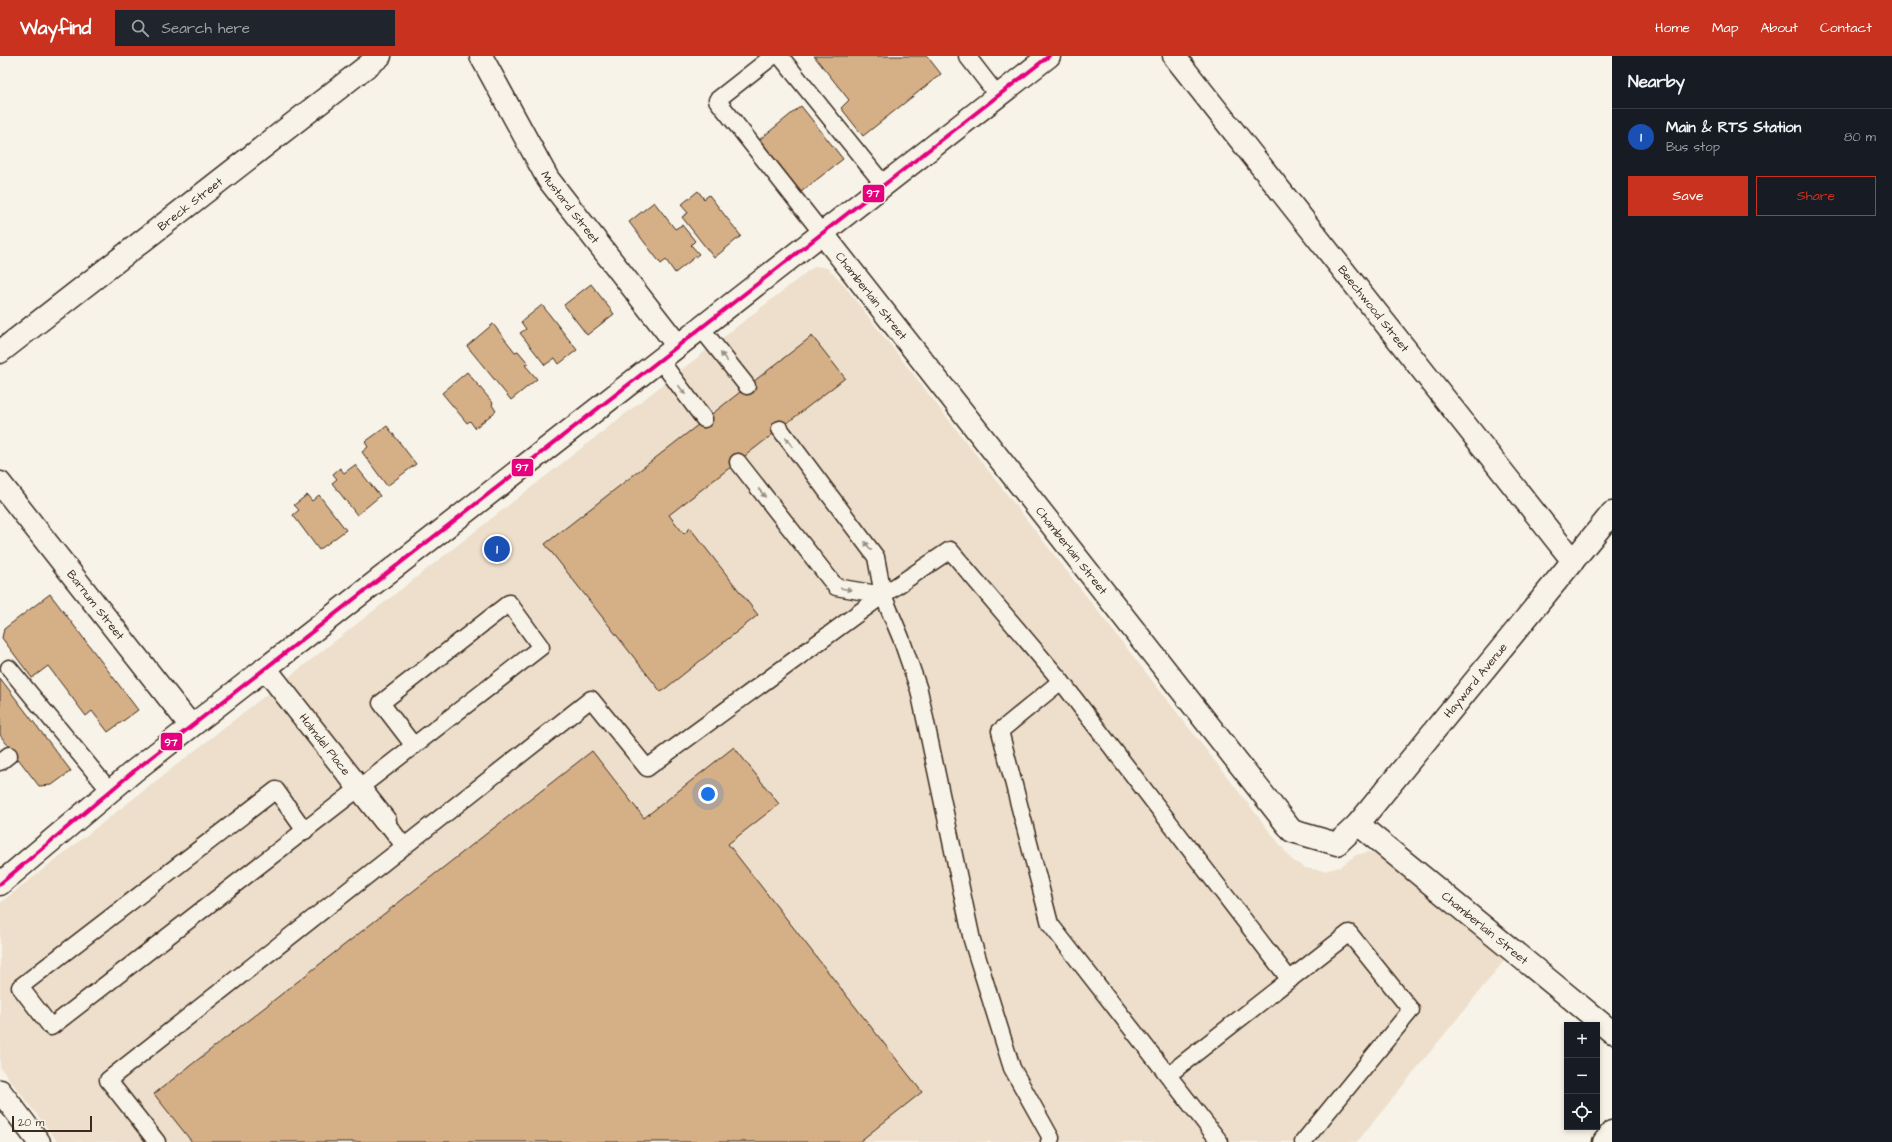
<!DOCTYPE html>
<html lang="en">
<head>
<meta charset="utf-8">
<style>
  :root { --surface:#171b24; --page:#20242c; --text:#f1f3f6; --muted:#9ea1a6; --line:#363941; --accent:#c8321e }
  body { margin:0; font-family:"Architects Daughter",sans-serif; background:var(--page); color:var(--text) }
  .controls { position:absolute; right:12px; bottom:12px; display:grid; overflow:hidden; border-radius:0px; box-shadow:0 2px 6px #0003 }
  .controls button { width:36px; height:36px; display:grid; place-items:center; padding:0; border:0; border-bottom:1px solid var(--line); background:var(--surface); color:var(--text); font:20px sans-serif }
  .scale { position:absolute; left:12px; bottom:10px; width:80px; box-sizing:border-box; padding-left:4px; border:2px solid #3b2a1e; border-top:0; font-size:11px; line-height:14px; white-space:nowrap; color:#3b2a1e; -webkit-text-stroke:3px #f7f3e8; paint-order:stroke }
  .you { position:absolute; left:708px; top:738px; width:14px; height:14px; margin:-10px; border:3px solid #fff; border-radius:50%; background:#1a73e8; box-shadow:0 0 0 6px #1a73e833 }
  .badge { display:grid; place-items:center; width:26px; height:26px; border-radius:50%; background:var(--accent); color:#fff; font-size:13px; font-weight:700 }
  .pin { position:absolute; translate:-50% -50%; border:2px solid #fff; box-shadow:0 1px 4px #0006 }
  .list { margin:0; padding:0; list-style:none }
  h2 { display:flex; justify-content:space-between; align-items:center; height:52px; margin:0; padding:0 16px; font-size:17px }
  h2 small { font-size:13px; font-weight:400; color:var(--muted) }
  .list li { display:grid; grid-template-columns:26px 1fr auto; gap:12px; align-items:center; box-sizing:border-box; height:56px; padding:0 16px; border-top:1px solid var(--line) }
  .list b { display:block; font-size:15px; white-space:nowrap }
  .list p { margin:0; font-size:13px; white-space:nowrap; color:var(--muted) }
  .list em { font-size:13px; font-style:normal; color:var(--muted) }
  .actions { display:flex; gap:8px; padding:12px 16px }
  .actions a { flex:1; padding:9px 0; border:1px solid var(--accent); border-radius:0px; text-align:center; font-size:14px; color:var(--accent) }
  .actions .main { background:var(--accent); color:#fff }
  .icon { flex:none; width:22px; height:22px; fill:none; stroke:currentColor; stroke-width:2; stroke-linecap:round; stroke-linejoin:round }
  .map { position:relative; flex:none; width:1612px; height:1086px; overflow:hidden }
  header { display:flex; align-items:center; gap:24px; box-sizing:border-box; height:56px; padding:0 20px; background:var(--accent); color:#fff }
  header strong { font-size:19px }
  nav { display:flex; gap:22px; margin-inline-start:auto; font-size:14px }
  .search { width:280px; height:36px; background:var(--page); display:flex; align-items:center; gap:10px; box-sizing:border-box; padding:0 14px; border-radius:0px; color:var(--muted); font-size:15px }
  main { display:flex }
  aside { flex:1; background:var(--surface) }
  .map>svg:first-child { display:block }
  .built { fill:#eddfcb }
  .building { fill:#d5af86; stroke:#3b2a1e }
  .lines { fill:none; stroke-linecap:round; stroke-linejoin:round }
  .lane-casing { stroke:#3b2a1e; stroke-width:19 }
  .street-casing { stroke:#3b2a1e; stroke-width:25 }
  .secondary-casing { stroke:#3b2a1e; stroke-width:25 }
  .primary-casing { stroke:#3b2a1e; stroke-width:25 }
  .lane { stroke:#f7f3e8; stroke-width:16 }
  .street { stroke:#f7f3e8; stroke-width:22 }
  .secondary { stroke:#f7f3e8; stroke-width:22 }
  .primary { stroke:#f7f3e8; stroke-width:22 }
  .bus-1-casing { stroke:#f7f3e8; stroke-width:7 }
  .bus-1 { stroke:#e5007d; stroke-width:4 }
  .oneway { fill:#998e83 }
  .labels { text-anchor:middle; stroke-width:3; stroke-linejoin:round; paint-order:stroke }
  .street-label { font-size:12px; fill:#3b2a1e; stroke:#f7f3e8 }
  .line-badge { stroke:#f7f3e8; stroke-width:1.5 }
  .badge-label { font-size:11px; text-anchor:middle; font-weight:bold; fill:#fff }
</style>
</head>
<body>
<header>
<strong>Wayfind</strong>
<div class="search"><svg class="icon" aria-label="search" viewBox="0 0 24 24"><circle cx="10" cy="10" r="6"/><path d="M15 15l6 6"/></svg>Search here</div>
<nav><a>Home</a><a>Map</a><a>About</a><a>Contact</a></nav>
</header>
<main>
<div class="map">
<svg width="1612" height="1086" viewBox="0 0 1612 1086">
  <rect width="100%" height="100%" fill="#f7f3e8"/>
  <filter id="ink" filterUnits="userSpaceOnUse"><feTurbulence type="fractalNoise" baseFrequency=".025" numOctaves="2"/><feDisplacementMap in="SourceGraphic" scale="8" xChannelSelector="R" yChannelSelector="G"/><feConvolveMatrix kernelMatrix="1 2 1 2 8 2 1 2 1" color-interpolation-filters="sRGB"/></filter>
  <g filter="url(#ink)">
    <polygon class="built" points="816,210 827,212 839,223 1292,804 1305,812 1324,815 1340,811 1356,799 1368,796 1379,799 1508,900 1357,1086 58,1086 0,1011 0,847 808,215"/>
    <g class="building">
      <polygon points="814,0 927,0 941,18 863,80 841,52 849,44"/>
      <polygon points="801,50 843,103 801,136 759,84"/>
      <polygon points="698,135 704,143 709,139 741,180 714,202 682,161 688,157 681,149"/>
      <polygon points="654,146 675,173 682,169 695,185 691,189 699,198 675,217 666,204 661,208 629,166"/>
      <polygon points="591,228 614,258 587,279 564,249"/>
      <polygon points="542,249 577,294 559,308 555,302 545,309 520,277 526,273 521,266"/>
      <polygon points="493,268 515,296 518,295 528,307 525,309 537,323 511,344 467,290"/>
      <polygon points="812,280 845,322 669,459 684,478 690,472 758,559 661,636 545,488"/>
      <polygon points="467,316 493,347 492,349 496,355 475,372 470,365 467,367 442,337"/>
      <polygon points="387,370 416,408 387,430 362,396 368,391 365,386"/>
      <polygon points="355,409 380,440 357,459 332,427 337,423 333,418 340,412 344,417"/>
      <polygon points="307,439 312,445 319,439 346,474 319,494 293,459 299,454 294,449"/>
      <polygon points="50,538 138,654 108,676 92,655 86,660 48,610 32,622 2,582 4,573"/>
      <polygon points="0,622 71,715 52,729 39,730 0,679"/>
      <polygon points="734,691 779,748 728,788 922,1036 859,1086 192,1086 154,1038 592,695 644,762"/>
    </g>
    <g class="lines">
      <defs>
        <g id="lane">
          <polyline points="773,0 717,44 822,177"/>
          <polyline points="780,0 884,129"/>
          <polyline points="967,0 998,40"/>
          <polyline points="701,272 747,330"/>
          <polyline points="660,304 704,363"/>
          <polyline points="780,373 876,501 883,539 901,582 919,634 972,884 1012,1012 1051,1082 1049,1086"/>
          <polyline points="738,406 836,531 883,539"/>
          <polyline points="9,612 110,735"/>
          <polyline points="1061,625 1000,675 1050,868 1220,1086"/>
          <polyline points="0,706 9,699"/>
          <polyline points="385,765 404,790"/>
          <path d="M305,775L276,734L20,931L51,971C215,845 378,718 541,591L509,547L381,647L414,690"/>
          <polyline points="1168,1019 1349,877 1411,954 1303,1086"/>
          <polyline points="157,1086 108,1024 591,643 647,712 883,539 950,494 1061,625 1290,924"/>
        </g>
        <g id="street">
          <path id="s1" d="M481,0L548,123L678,290"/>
          <path id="s2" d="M1174,0L1573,505"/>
          <path id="s3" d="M822,177L1292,775L1337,788L1358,768L1612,457"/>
          <path id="s4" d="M0,296L380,0"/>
          <path id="s5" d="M0,427L191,670"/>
          <path id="s6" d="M265,612L385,765"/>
          <path id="s7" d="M1358,768L1612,976"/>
          <polyline points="0,1035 39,1086"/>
        </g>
        <polyline id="secondary" points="1604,1086 1612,1076"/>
        <polyline id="primary" points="0,828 134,715 1049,0"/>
      </defs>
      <use href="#lane" class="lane-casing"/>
      <use href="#street" class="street-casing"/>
      <use href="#secondary" class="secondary-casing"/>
      <use href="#primary" class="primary-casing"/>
      <use href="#lane" class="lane"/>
      <use href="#street" class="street"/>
      <use href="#secondary" class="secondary"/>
      <use href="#primary" class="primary"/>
      <defs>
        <polyline id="bus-1" points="0,828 134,715 1049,0"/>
      </defs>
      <use href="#bus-1" class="bus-1-casing"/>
      <use href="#bus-1" class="bus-1"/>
    </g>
    <defs><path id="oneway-solid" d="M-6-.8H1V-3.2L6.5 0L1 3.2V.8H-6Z"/></defs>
    <g class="oneway">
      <use href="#oneway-solid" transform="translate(724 301) rotate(-129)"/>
      <use href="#oneway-solid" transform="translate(682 334) rotate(53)"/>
      <use href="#oneway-solid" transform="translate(789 386) rotate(-127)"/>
      <use href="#oneway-solid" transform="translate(762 437) rotate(52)"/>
      <use href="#oneway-solid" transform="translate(868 490) rotate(-127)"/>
      <use href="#oneway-solid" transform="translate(846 533) rotate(10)"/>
    </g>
  </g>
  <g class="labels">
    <g class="street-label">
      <text dy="4" stroke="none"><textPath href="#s4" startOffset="241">Breck Street</textPath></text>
      <text dy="4" stroke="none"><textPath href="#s1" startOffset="176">Mustard Street</textPath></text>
      <text dy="4" stroke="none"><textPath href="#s3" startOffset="80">Chamberlain Street</textPath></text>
      <text dy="4" stroke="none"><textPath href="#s2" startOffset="322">Beechwood Street</textPath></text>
      <text dy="4" stroke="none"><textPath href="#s3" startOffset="404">Chamberlain Street</textPath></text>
      <text dy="4" stroke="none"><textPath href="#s5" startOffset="155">Barnum Street</textPath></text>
      <text dy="4" stroke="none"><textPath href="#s3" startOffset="1022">Hayward Avenue</textPath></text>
      <text dy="4" stroke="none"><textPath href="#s6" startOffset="97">Holmdel Place</textPath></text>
      <text dy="4" stroke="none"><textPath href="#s7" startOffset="164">Chamberlain Street</textPath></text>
    </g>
  </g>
  <g class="line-badge">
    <rect x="862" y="128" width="23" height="19" rx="4" fill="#e5007d"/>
    <rect x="511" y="402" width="23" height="19" rx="4" fill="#e5007d"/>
    <rect x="160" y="676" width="23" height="19" rx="4" fill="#e5007d"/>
  </g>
  <g class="badge-label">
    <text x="873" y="141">97</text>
    <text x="522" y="415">97</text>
    <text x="171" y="690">97</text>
  </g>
</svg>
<div class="controls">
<button>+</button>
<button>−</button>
<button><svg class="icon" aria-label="locate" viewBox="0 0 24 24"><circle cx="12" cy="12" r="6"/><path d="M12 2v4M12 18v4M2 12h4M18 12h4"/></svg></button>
</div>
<div class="scale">20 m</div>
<div class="you"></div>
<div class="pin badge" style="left:497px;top:493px;background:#1a4fb4">1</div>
</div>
<aside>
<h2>Nearby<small></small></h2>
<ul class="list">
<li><span class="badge" style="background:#1a4fb4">1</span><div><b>Main &amp; RTS Station</b><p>Bus stop</p></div><em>80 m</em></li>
</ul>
<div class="actions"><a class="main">Save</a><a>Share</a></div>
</aside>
</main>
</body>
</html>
